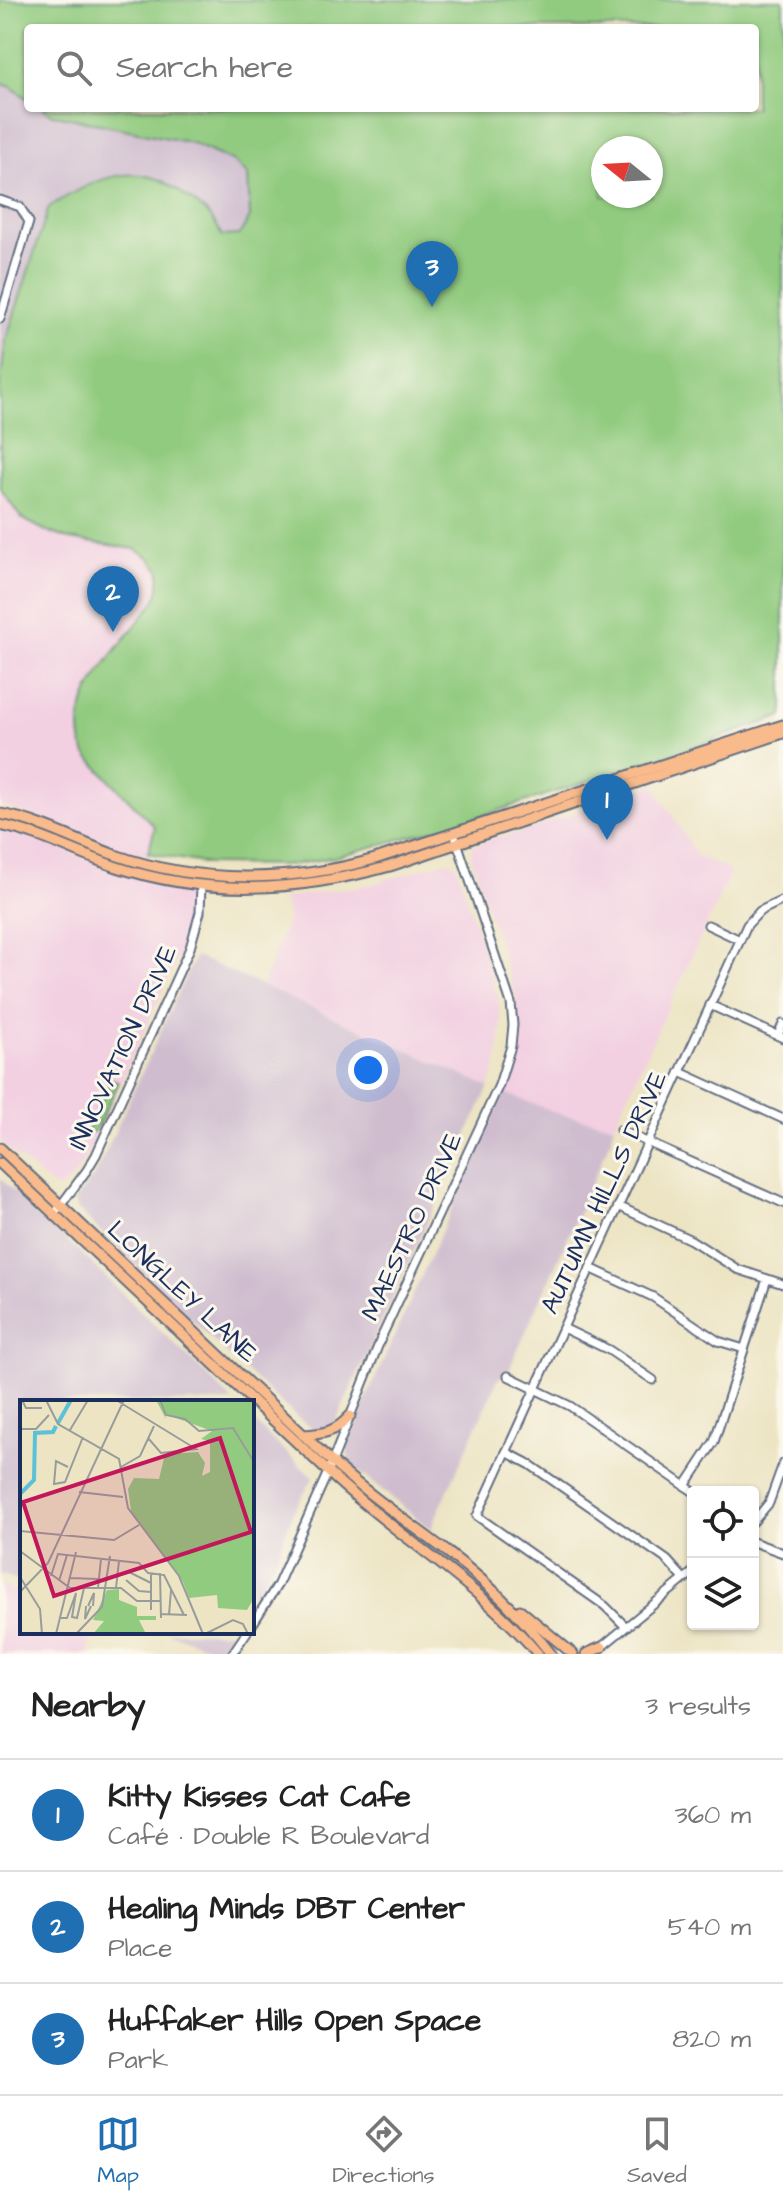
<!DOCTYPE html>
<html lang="en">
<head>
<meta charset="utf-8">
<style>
  :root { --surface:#fff; --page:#f2f2f2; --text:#222; --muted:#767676; --line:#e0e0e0; --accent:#1f6fb2 }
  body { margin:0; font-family:"Architects Daughter",sans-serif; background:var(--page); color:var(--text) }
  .controls { position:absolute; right:24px; bottom:24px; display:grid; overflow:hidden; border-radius:8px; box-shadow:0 2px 6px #0004 }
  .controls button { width:72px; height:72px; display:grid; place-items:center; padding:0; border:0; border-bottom:2px solid var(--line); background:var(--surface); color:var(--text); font:40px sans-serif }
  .compass { position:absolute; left:591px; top:136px; width:72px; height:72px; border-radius:50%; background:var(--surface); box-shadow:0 2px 6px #0004; rotate:288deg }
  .you { position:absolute; left:368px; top:1070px; width:28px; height:28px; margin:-20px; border:6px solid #fff; border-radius:50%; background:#1a73e8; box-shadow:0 0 0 12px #1a73e833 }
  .badge { display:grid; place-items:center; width:52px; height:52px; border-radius:50%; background:var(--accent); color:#fff; font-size:26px; font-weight:700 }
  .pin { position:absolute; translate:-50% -66px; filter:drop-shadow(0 2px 4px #0008) }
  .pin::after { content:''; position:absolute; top:42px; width:28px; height:24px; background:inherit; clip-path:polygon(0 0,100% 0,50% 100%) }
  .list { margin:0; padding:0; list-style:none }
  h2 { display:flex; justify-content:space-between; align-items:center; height:104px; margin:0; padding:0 32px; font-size:34px }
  h2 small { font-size:26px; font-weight:400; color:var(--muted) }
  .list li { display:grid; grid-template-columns:52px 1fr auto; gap:24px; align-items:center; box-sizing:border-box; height:112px; padding:0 32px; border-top:2px solid var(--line) }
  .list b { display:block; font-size:30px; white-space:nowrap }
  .list p { margin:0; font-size:26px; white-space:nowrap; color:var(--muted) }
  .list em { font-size:26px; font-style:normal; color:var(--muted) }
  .icon { flex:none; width:44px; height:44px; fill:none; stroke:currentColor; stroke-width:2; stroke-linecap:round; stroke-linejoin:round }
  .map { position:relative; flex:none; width:783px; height:1654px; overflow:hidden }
  .search { position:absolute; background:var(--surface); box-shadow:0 2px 6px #0004; left:24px; right:24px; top:24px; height:88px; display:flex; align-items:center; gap:20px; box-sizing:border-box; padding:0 28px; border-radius:8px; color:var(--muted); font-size:30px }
  .sheet { height:440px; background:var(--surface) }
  nav { display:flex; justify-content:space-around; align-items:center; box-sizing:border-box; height:112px; border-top:2px solid var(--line); background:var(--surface); font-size:22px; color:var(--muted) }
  nav a { display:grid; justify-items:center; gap:4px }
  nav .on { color:var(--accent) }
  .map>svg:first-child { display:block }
  .built { fill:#f2cfe1 }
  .industrial { fill:#cfbdcf }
  .green { fill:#91cb7f; stroke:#567d6e; stroke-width:2; fill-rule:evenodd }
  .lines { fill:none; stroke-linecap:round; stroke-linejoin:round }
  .minor-casing { stroke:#646e81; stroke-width:11 }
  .major-casing { stroke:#646e81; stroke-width:13 }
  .minor { stroke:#fff; stroke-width:7 }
  .major { stroke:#fabb8c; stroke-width:9 }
  .labels { text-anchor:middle; stroke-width:6; stroke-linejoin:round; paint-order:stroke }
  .street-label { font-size:26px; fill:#1b2f5e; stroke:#fbf7ec }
  .inset-river { fill:none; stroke:#5ac1d7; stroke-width:4 }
  .inset-road { fill:none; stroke:#989c9b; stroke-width:2 }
  .view { fill:#c2185b; fill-opacity:0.15; stroke:#c2185b; stroke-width:4 }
  .inset-edge { fill:none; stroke:#1b2f5e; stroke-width:4 }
</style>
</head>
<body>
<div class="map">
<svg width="783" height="1654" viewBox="0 0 783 1654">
  <rect width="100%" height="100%" fill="#fbf7ec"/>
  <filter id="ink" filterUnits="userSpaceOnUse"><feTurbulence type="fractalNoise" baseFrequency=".0125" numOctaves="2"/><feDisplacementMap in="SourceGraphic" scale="16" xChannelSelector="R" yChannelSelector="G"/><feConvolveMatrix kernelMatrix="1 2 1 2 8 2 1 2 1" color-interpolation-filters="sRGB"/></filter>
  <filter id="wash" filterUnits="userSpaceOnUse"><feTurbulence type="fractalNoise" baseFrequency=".006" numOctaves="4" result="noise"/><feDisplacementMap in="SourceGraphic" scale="32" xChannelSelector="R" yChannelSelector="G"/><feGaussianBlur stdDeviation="1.8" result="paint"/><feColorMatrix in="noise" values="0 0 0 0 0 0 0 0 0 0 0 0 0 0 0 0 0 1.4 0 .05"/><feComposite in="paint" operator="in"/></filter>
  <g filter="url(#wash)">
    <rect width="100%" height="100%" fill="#ece4c3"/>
    <g class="built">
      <polygon points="0,488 21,518 115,545 135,549 150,558 160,571 157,596 106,663 81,708 79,722 79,731 86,755 155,827 147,857 94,842 36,816 0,806"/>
      <polygon points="653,784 697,856 728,869 730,874 614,1125 560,1114 524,1102 504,1093 518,1042 515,996 471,855 471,850 473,846 501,836 519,833"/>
      <polygon points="0,829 36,838 123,873 187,891 194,899 191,921 184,944 89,1152 72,1179 61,1188 53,1187 0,1142"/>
      <polygon points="447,861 454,864 457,868 497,994 501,1021 500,1040 496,1068 489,1087 262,986 288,919 283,898 370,885"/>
      <polygon points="0,1585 22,1593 22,1632 93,1632 88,1654 0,1654"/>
    </g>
    <g class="industrial">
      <polygon points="0,83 11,87 28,99 28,108 42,108 51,114 192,143 234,162 248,175 250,217 239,235 222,236 216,222 165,182 150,177 126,175 49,207 6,340 0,384"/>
      <polygon points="195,956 489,1087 337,1419 332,1426 319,1430 313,1429 305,1424 238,1364 78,1210 75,1205 75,1200 94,1176 103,1158"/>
      <polygon points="504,1093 560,1114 614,1125 612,1137 509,1370 497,1381 432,1526 433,1531 351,1465 347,1449 371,1388"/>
      <polygon points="0,1178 34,1210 35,1216 54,1230 80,1252 234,1402 22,1402 22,1582 0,1574"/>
      <polygon points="252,1420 313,1478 293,1512 280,1548 252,1605"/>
      <polygon points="166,1632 233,1632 220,1651"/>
    </g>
    <g class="green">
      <path d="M0,0H783V716L702,744L460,823L335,857L291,865L207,864L148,853L155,827L86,755C63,705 110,659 138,622C144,614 154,605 157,596C160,589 159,579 160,571L150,558L135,549L69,539L46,531L21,518L0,488V384L6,340L49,207C83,186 124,162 165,182C172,186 179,191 185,196C203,208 213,216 222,236L239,235L250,217L248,175L234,162L192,143L51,114L42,108H755V28H28V99L11,87L0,83ZM603,148H651V196H603Z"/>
      <polygon points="111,1079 119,1082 96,1130 90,1133 87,1132"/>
    </g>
  </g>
  <g filter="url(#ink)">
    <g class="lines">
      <defs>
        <g id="minor">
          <polyline points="0,200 20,207 29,222 0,319"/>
          <polyline points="708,925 740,940"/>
          <polyline points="710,1005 783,1038"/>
          <polyline points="778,1035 783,1024"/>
          <polyline points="680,1072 783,1119"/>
          <polyline points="620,1130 783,1203"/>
          <polyline points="618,1206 691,1240 737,1269 783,1284"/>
          <polyline points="58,1209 87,1170 96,1155 190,948 200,912 201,885"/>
          <polyline points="590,1268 653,1297 718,1341 744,1349"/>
          <polyline points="563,1328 609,1350 653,1380"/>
          <polyline points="508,1376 570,1406 694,1492"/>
          <polyline points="506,1452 529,1464 667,1560 684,1579"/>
          <polyline points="685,1486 714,1442 767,1279"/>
          <polyline points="753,1522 769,1503 783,1464"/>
          <polyline points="753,1542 783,1553"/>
          <polyline points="252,1625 278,1584 328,1472 382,1336 499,1085 511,1046 513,1025 511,1003 456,839"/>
          <polyline points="626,1627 605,1606 477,1516 747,925 760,911 783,900"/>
          <polyline points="599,1649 693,1572"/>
          <polyline points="232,1654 247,1632"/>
        </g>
        <g id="major">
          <path d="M0,814C41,821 76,841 115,855C199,884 290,883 375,859L783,725"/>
          <path d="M0,825C41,833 76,853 114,866C208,897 296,892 390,866L783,733"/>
          <path d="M0,1148L332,1462C369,1496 410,1523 450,1554C487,1582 522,1617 551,1654"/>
          <path d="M0,1163L337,1480C403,1540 480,1585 538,1654"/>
          <path d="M303,1435C323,1434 336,1432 350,1416"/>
          <polyline points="520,1610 573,1654"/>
          <polyline points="586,1654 602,1647"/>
        </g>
      </defs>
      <use href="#minor" class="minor-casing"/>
      <use href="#major" class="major-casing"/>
      <use href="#minor" class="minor"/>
      <use href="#major" class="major"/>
    </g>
  </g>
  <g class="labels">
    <g class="street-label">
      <text transform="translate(122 1047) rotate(-65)" y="9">INNOVATION DRIVE</text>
      <text transform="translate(603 1192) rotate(-65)" y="9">AUTUMN HILLS DRIVE</text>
      <text transform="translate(411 1226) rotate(-65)" y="9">MAESTRO DRIVE</text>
      <text transform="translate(183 1291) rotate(43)" y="9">LONGLEY LANE</text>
    </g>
  </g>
  <g transform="translate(20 1400)">
    <rect width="234" height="234" fill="#ece4c3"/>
    <path d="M136,0H234V198L227,210L198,208L197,195L169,198L163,182L111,111L108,89L114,78L139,79L145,54L178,52L185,63L182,76L190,72V41L181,39L192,31L145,14L146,19ZM99,189V200L117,207V216H136V220H119L126,234H73L84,221L73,220L87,190Z" fill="#91cb7f"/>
    <path class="inset-river" d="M38,23L51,0M0,94L14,80L15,33L33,32L36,26"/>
    <path class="inset-road" d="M2,0L6,8H22M26,0L38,24L99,59L108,108L159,176L183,234M96,0L176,49L141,53L128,38M140,0L146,15L165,19L179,31L213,28L234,62M0,29H16L29,15M50,30L68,0M48,67L36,61L34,84L45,82L63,37M101,67L120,56L134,26M59,92L103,97M0,131L94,140L119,125M0,151L50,188H101L117,201H140M107,171L131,183M140,173L141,218M31,176L38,154L119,163L128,173L144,175L164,215M0,177L20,209L22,234M50,178L78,179M106,180L119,191L131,192M39,181L47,155M78,188L81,159M96,188L99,161M0,192L28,163L104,0M66,206L65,219L71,206M68,206L74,193L73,206M131,210V173M140,214L167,215M149,215L151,190M41,218H47L56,193L52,217L57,218L64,188M36,234L56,152M56,234L82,207L90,156M185,234L213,220L223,224L228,234"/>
    <path class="view" d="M200,38L231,132L34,196L3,102Z"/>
    <rect width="234" height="234" class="inset-edge"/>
  </g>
</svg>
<div class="controls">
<button><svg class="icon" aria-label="locate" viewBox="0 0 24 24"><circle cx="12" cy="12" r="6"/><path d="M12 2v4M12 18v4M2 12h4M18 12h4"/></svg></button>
<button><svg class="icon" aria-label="layers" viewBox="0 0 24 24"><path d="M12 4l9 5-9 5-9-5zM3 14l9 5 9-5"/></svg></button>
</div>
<svg class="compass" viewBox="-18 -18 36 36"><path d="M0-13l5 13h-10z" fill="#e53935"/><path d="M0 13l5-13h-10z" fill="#767676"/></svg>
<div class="you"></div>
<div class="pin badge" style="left:607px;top:840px">1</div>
<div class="pin badge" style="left:113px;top:632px">2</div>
<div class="pin badge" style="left:432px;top:307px">3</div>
<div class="search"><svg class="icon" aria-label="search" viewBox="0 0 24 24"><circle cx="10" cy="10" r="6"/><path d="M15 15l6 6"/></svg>Search here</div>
</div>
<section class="sheet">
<h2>Nearby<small>3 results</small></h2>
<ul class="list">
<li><span class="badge">1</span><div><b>Kitty Kisses Cat Cafe</b><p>Café · Double R Boulevard</p></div><em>360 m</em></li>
<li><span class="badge">2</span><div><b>Healing Minds DBT Center</b><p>Place</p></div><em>540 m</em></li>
<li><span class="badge">3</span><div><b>Huffaker Hills Open Space</b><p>Park</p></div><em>820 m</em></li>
</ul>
</section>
<nav>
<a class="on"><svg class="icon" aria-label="map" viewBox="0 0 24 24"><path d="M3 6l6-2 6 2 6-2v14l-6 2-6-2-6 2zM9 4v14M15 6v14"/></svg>Map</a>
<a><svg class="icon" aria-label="directions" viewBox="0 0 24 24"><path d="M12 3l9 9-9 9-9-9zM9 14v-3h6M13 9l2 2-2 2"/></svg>Directions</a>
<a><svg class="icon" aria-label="saved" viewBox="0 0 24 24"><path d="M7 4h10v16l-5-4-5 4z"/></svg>Saved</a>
</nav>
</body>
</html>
